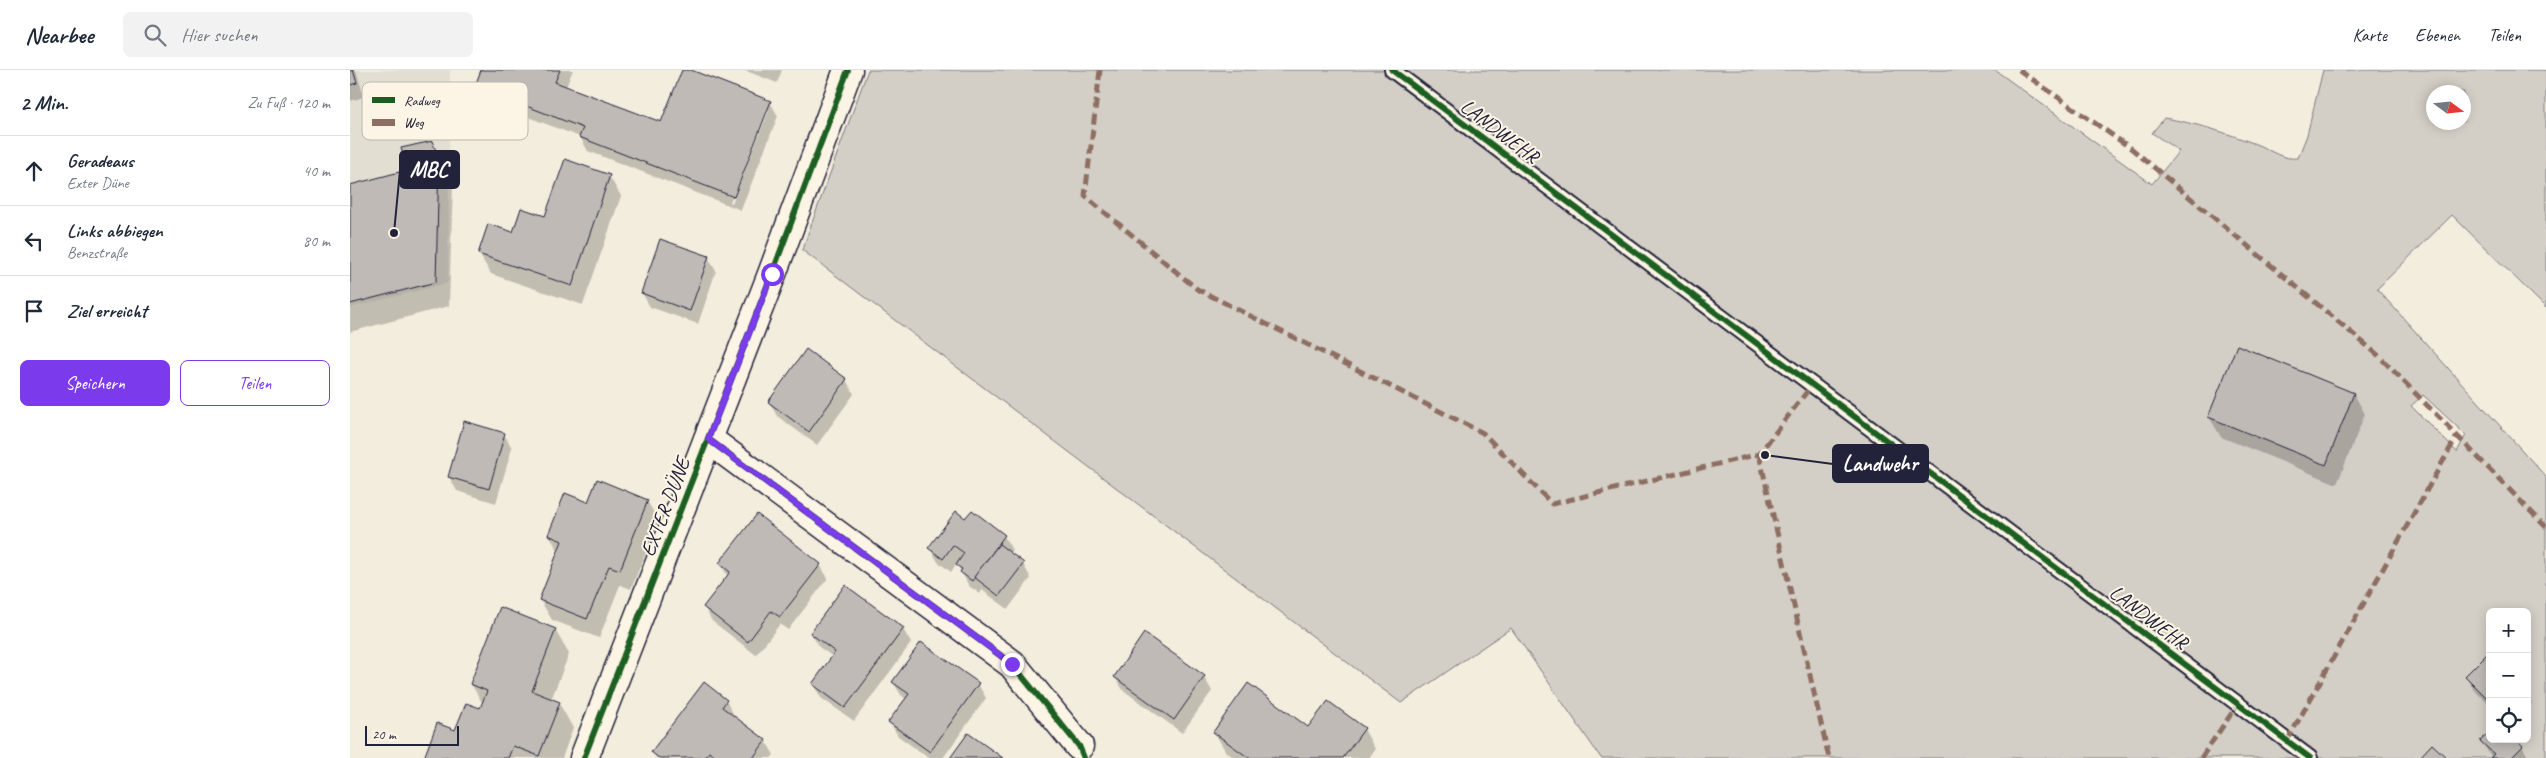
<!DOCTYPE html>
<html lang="de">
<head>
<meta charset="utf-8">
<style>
  :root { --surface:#fff; --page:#f2f2f3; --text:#1f2937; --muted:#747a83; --line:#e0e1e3; --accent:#7c3aed }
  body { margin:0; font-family:Caveat,sans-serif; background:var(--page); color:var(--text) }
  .controls { position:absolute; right:15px; bottom:15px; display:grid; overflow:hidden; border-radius:8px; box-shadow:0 2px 12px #0003 }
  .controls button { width:45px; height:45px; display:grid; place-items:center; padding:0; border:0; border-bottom:1px solid var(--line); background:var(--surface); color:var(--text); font:25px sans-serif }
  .compass { position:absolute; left:2076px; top:15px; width:45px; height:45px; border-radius:50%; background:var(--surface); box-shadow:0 2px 12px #0003; rotate:105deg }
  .scale { position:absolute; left:15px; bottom:12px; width:94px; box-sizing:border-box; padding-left:5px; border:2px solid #22223b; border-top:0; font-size:14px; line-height:18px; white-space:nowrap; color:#22223b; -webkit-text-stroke:4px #fcf5e5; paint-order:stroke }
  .stop { position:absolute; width:15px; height:15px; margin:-11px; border:4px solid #7c3aed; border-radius:50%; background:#fff }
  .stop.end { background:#7c3aed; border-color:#fff; box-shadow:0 1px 5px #0008 }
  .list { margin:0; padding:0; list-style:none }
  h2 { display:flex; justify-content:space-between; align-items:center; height:65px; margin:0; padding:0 20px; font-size:21px }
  h2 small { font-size:16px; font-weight:400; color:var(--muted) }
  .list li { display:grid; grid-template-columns:32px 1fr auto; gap:15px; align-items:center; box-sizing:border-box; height:70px; padding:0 20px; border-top:1px solid var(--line) }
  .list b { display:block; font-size:19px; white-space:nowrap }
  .list p { margin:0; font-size:16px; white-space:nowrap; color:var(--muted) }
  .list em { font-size:16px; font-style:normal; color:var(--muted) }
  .actions { display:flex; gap:10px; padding:15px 20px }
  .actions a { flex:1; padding:11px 0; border:1px solid var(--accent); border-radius:8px; text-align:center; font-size:18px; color:var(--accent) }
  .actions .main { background:var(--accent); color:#fff }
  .icon { flex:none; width:28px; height:28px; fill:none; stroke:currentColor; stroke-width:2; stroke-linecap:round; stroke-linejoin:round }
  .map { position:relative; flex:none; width:2196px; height:688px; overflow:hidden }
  header { display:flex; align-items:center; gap:30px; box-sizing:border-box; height:70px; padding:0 25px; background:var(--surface); border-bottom:1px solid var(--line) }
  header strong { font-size:24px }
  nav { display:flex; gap:28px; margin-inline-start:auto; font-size:18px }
  .search { width:350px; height:45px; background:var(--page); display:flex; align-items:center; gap:12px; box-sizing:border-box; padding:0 18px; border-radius:8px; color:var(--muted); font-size:19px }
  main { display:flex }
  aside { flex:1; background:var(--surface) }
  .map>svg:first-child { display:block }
  .built { fill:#e3ded2 }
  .green { fill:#d4cfc6; stroke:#7b7880; fill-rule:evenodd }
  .shadow { fill:#0003; fill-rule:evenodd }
  .building { fill:#bfbab6; stroke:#22223b }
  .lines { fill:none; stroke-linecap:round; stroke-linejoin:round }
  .service-casing { stroke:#22223b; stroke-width:18 }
  .minor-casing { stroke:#22223b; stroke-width:31 }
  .service { stroke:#fcf5e5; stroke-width:14 }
  .minor { stroke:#fcf5e5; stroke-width:28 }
  .quiet { stroke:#8d6e63; stroke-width:5; stroke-dasharray:10 5; stroke-linecap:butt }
  .cycleway-casing { stroke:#fcf5e5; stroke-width:9 }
  .cycleway { stroke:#1b5e20; stroke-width:6 }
  .route { stroke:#7c3aed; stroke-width:6 }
  .labels { text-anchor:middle; stroke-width:4; stroke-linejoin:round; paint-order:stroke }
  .street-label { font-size:21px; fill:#22223b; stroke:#fcf5e5 }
  .key { fill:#fcf5e5; stroke:#bbb6b2; stroke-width:1 }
  .key-label { font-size:14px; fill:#22223b }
  .leader { fill:none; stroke:#22223b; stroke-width:2 }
  .callout-dot { fill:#22223b; stroke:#fcf5e5; stroke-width:2 }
  .callout { fill:#22223b; stroke:#22223b; stroke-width:2 }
  .callout-label { font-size:22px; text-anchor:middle; font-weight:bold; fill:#fff }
</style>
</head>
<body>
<header>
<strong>Nearbee</strong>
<div class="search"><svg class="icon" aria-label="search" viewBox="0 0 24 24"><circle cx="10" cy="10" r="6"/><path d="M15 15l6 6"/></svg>Hier suchen</div>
<nav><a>Karte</a><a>Ebenen</a><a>Teilen</a></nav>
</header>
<main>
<aside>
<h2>2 Min.<small>Zu Fuß · 120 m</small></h2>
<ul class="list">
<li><svg class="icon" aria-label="ahead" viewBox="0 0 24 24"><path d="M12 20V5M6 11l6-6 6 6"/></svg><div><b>Geradeaus</b><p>Exter Düne</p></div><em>40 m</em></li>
<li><svg class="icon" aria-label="left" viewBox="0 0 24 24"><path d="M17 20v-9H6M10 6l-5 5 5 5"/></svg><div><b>Links abbiegen</b><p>Benzstraße</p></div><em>80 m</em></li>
<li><svg class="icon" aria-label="arrive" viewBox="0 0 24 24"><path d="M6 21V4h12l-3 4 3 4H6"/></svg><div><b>Ziel erreicht</b></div></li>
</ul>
<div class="actions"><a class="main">Speichern</a><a>Teilen</a></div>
</aside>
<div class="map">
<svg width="2196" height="688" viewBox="0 0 2196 688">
  <rect width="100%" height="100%" fill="#f3edde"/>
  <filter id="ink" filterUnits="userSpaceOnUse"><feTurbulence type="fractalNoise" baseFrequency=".02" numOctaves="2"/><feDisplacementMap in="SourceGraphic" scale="10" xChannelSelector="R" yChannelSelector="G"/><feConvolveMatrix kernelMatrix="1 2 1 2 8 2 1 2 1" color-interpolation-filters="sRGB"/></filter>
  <g filter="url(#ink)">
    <polygon class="built" points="0,0 100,0 98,213 0,238"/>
    <path class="green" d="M518,0H1645L1802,114L1829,81L1802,63L1814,48C1845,53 1878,63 1908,75C1922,81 1933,90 1948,88L1957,65L1973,0H2196V238L2102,145L2027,219L2196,407V688H1251L1161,558L1051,633L452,180ZM2084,22H2114V52H2084ZM2073,325L2116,365L2107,382L2061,336ZM2140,542H2177V669H2140Z"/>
    <g class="shadow">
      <polygon points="0,0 6,0 14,27 0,31"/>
      <path d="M132,0H223L216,17L312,54L333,0H338L420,32L428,46L391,140L238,81L230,67L134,30L126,16ZM416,40H419L382,133L380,132Z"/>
      <polygon points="394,0 432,0 427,13"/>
      <polygon points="82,73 103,114 99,236 0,262 0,116 58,101"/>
      <polygon points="259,106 271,126 233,235 141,204 129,184 196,148"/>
      <polygon points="358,187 366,201 348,254 300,237 292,223"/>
      <polygon points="1888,277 2004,324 2015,344 1987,414 1871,367 1859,347"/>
      <polygon points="496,310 504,324 467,375 427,346 419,332"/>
      <polygon points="154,364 162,378 146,433 107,421 99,407"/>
      <polygon points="297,431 309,451 281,519 270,515 249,568 202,550 190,530 209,482 199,465 239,434"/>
      <polygon points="622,442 654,466 662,480 659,484 673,494 681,508 658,539 632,520 630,524 619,516 607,494 601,502 588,492 580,478 615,450"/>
      <polygon points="370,493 470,495 478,508 438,560 430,554 406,585 362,551 354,537 378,507"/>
      <polygon points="553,559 561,573 504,651 471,628 463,614 483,587 469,577 461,563"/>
      <polygon points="205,560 219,584 201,630 209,633 223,658 212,688 75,688 131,640 133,634 121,614"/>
      <polygon points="2140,585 2140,635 2124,620 2116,606"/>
      <polygon points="765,607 854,607 862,621 832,663 773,620"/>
      <polygon points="543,612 628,614 636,628 593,688 579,688 548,666 540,652 556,629 551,625"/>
      <polygon points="2177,625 2182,633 2177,637"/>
      <polygon points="376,631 384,645 383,646 416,671 424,685 421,688 306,688 303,682"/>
      <polygon points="1014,659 1025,679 1019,688 885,688 876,682 864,662"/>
      <polygon points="2140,669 2172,676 2179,688 2142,688 2132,672"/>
    </g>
    <g class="building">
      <polygon points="0,0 3,0 7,13 0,15"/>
      <polygon points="131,0 210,0 205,12 311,52 332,0 341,0 421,31 384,127 229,67 233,58 125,16"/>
      <polygon points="82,71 89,88 86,212 0,234 0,115 57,100 51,78"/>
      <polygon points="215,89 260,105 222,216 128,184 138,154 163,162 171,138 195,146"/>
      <polygon points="310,169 359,186 340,241 291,223"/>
      <polygon points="1887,275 2004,323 1976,395 1858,347"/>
      <polygon points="456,279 497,309 459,362 418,332"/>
      <polygon points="114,351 155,363 139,419 98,407"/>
      <polygon points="247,409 298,430 270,500 259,496 237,549 189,530 212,471 198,465 215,423 238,432"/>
      <polygon points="622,440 655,465 622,511 610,502 612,499 606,495 614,483 603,475 593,489 578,478 606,441 615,448"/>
      <polygon points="407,444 471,494 430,547 421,541 398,572 353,537 380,502 369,493"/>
      <polygon points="649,474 674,493 649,526 624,507"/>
      <polygon points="495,515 554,558 495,638 462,614 485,582 460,563"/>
      <polygon points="150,537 206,559 182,621 210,632 189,686 163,676 158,688 74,688 87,653 105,660 116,633 130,638 137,621 120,614"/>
      <polygon points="794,563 855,606 824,650 764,607"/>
      <polygon points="571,572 629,613 580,682 538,652 559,624 542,612"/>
      <polygon points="2139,582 2140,583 2140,631 2115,606"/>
      <polygon points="354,612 377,630 372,637 416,670 403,688 367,688 359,682 355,688 309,688 301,682"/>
      <polygon points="898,613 958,657 978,631 1015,658 993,688 899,688 863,662"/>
      <polygon points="2140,662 2140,669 2166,669 2173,676 2161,688 2140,688 2144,684 2130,671"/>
      <polygon points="618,663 653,688 600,688"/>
      <polygon points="2082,674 2097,688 2069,688"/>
    </g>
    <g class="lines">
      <defs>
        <polyline id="service" points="1042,0 1960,688"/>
        <g id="minor">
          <polyline points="358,369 662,594 729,676"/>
          <polyline points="234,688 422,204 498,0"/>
        </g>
      </defs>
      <use href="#service" class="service-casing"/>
      <use href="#minor" class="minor-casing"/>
      <use href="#service" class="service"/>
      <use href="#minor" class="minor"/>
      <g class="quiet">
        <polyline points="750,0 735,126 847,219 1133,363 1202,434 1409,384 1462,315"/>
        <polyline points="1669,0 1782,79 2028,285 2196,457"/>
        <polyline points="1409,384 1479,688"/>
        <polyline points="1937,671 2107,366"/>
        <polyline points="1851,688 1888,634"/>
      </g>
      <defs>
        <g id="cycleway">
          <polyline points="1042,0 1960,688"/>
          <polyline points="358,369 662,594 729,676 734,688"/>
          <polyline points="234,688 422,204 498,0"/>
        </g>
      </defs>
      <use href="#cycleway" class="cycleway-casing"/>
      <use href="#cycleway" class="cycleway"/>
    </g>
  </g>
  <g class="lines" filter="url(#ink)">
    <polyline class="route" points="422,204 358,369 662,594"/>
  </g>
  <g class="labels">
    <g class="street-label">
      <text transform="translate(1150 61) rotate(37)" y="7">LANDWEHR</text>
      <text transform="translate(315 437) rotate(-69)" y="7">EXTER DÜNE</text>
      <text transform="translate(1799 547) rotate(37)" y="7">LANDWEHR</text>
    </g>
  </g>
  <rect x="12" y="12" width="166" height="58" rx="8" class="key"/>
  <rect x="22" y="27" width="23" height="6" fill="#1b5e20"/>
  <rect x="22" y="49" width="23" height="7" fill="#8d6e63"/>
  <g class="key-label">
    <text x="54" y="35">Radweg</text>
    <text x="54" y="57">Weg</text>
  </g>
  <path class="leader" d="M44 163L50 100M1415 385L1483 394"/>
  <g class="callout-dot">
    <circle cx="44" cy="163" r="5"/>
    <circle cx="1415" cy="385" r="5"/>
  </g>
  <g class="callout">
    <rect x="50" y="81" width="59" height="37" rx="5"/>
    <rect x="1483" y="375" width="95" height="37" rx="5"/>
  </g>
  <g class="callout-label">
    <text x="79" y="107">MBC</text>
    <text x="1530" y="401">Landwehr</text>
  </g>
</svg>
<div class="controls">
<button>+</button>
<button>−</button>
<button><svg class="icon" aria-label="locate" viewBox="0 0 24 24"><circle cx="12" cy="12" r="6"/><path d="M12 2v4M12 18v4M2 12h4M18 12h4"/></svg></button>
</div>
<svg class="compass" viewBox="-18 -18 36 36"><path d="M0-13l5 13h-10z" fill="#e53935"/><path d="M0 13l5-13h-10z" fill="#747a83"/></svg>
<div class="scale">20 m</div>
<div class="stop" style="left:422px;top:204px"></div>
<div class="stop end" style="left:662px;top:594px"></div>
</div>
</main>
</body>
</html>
